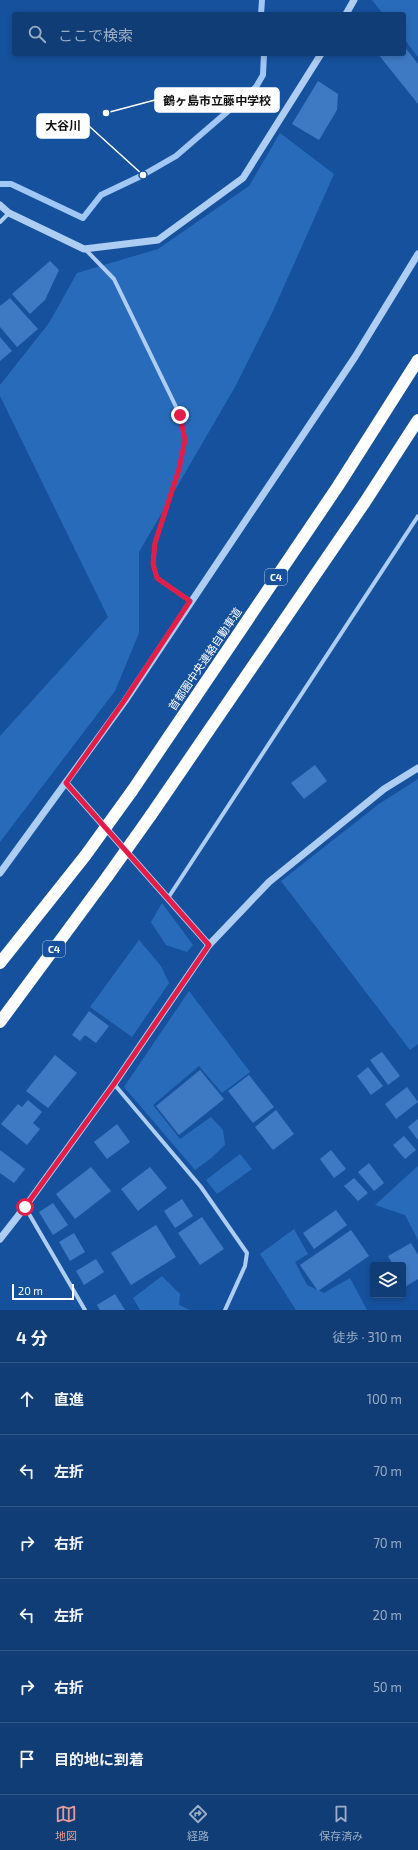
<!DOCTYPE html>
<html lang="ja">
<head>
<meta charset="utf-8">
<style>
  :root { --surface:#103d76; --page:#1e487e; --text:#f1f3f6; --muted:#9caec5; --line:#305688; --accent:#e69b98 }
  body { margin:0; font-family:"Exo 2","Noto Sans JP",sans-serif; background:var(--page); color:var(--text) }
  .controls { position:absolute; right:12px; bottom:12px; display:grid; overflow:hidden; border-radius:4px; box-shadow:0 2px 6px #0003 }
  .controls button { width:36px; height:36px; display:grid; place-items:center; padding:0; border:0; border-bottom:1px solid var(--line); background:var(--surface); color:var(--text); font:20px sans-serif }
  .scale { position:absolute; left:12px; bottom:10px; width:62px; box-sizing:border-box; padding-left:4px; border:2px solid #fff; border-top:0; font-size:11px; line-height:14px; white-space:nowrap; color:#fff; -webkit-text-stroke:3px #16519d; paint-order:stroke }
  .stop { position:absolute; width:12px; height:12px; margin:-9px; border:3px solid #e11d48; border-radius:50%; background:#fff }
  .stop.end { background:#e11d48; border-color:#fff; box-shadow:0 1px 4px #0008 }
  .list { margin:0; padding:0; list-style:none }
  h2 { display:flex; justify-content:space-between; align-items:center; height:52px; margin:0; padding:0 16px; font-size:17px }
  h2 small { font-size:13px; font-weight:400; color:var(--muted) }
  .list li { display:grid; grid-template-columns:26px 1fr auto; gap:12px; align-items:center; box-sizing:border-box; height:72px; padding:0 16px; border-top:1px solid var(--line) }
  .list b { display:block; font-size:15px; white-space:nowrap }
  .list em { font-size:13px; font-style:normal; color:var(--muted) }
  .icon { flex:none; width:22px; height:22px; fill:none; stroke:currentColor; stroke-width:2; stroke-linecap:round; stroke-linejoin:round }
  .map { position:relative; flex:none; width:418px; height:1310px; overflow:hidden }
  .search { position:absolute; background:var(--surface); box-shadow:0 2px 6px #0003; left:12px; right:12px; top:12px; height:44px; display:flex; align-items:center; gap:10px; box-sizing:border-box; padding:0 14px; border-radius:4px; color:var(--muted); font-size:15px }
  .sheet { height:484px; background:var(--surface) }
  nav { display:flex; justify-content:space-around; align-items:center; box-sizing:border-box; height:56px; border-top:1px solid var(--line); background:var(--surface); font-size:11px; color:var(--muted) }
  nav a { display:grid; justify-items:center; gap:2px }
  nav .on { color:var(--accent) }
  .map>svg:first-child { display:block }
  .green { fill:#296bbb }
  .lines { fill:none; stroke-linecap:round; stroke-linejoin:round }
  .stream { stroke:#a0c7f5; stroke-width:6 }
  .building { fill:#3e7ac4 }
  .minor { stroke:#adcdf3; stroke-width:4 }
  .tertiary { stroke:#adcdf3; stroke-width:7 }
  .motorway { stroke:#fff; stroke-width:12 }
  .motorway-bridge { stroke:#fff; stroke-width:12 }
  .route { stroke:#e11d48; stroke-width:5 }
  .labels { text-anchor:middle; stroke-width:3; stroke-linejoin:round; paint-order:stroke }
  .shield { fill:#16519d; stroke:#b9cbe2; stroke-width:1 }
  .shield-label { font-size:10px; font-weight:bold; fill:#fff }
  .street-label { font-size:11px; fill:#fff; stroke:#16519d }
  .leader { fill:none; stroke:#fff; stroke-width:1.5 }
  .callout-dot { fill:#fff; stroke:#16519d; stroke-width:1.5 }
  .callout { fill:#fff; stroke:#fff; stroke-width:1.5 }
  .callout-label { font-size:12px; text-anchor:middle; font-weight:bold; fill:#111 }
</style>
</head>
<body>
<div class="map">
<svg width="418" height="1310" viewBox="0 0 418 1310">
  <rect width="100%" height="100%" fill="#16519d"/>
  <g class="green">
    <polygon points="372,0 418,0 418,57 404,39 404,14 383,14"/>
    <polygon points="280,133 334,174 273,311 235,387 139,552 139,633 115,691 0,842 0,736 108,617 0,396 0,385 49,323 77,273 158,249 249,186"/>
    <polygon points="418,779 418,1044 410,1050 281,881 379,804"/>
    <polygon points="162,903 193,945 187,952 166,945 151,922"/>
    <polygon points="139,940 161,966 169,983 132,1037 90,1007"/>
    <polygon points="189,991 250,1072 222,1093 199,1066 153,1105 180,1139 211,1117 223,1130 225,1145 210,1159 195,1170 124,1087"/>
    <polygon points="240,1154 252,1169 217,1194 206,1180"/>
    <polygon points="418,1166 418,1240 405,1215 375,1205"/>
    <polygon points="294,1229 308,1254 295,1262 307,1285 324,1293 350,1278 367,1310 296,1310 260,1254"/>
    <polygon points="162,1276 180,1294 179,1305 190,1310 140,1310 133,1298"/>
  </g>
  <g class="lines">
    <g class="stream">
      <polyline points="261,14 262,0"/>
      <polyline points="0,184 11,184 83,218 101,195 143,175 176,156 256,87 263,75 264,54"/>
    </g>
  </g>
  <g class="building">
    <polygon points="404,46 418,64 418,104 378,54 404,54"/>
    <polygon points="318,81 338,94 337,110 319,140 292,124"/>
    <polygon points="50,261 59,270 45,300 30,314 12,294"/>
    <polygon points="10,298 38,329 17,347 0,327 0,306"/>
    <polygon points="0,337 12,351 0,361"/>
    <polygon points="315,765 327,781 304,799 291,783"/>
    <polygon points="89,1011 109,1026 96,1043 85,1035 80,1041 72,1035"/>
    <polygon points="382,1052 400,1076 388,1085 370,1060"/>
    <polygon points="55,1055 77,1073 48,1108 26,1091"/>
    <polygon points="368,1067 383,1086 371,1095 357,1076"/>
    <polygon points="200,1070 224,1099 179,1135 156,1106"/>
    <polygon points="249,1075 274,1107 253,1123 228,1091"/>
    <polygon points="407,1087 418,1102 396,1119 385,1104"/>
    <polygon points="28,1100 42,1112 33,1123 40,1129 27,1145 1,1124 18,1104 22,1107"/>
    <polygon points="276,1110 294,1134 273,1150 255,1127"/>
    <polygon points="418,1119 418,1140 408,1127"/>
    <polygon points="117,1124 130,1142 107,1159 94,1142"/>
    <polygon points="404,1136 416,1150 405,1159 393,1145"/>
    <polygon points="0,1150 25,1169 14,1183 0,1173"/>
    <polygon points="331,1150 346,1169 334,1178 320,1159"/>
    <polygon points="369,1163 384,1183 374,1191 358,1172"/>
    <polygon points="91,1167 111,1191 75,1219 56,1194"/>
    <polygon points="150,1167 167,1188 138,1211 121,1189"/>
    <polygon points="354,1178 368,1193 358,1201 344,1186"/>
    <polygon points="182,1199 193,1216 175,1228 164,1211"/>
    <polygon points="53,1203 68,1225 53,1235 39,1212"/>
    <polygon points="336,1210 347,1225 314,1249 303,1233"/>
    <polygon points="202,1217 224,1249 200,1265 178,1233"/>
    <polygon points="156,1225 176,1257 131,1285 111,1253"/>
    <polygon points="351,1230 369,1256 318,1291 300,1265"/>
    <polygon points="74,1233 85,1252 70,1261 59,1242"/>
    <polygon points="411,1243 418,1255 418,1279 405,1287 403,1284 403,1265 393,1265 388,1256"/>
    <polygon points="96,1259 104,1272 84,1285 76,1271"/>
    <polygon points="115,1294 125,1310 100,1310 97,1305"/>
  </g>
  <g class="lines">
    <g class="minor">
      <polyline points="0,222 9,213"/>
      <polyline points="85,249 114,279 180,415 185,440 179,469 155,543 153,564 157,578 190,601"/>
      <polyline points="168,898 418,516"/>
      <polyline points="114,1084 201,1187 247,1253 245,1266 225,1310"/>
      <polyline points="25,1207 85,1310"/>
    </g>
    <g class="tertiary">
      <polyline points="346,14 354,0"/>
      <polyline points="0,205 9,213 84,249 158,240 243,178 321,54"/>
      <polyline points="66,783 209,945"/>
      <polyline points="0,873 125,701 355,357 418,254"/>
      <polyline points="0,1239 25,1207 114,1084 209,945 269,882 384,789 418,768"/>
    </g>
    <g class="motorway">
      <polyline points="132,791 338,486 418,360"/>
      <polyline points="151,815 365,502 418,420"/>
      <polyline points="0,963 85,856"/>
      <polyline points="0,1022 107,877"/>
    </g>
    <g class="motorway-bridge">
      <polyline points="85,856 132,791"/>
      <polyline points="107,877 151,815"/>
    </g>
  </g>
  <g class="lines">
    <polyline class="route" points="25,1207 114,1084 209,945 66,783 124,701 190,601 157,578 153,564 155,543 179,469 185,440 180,415"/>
  </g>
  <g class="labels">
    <g class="shield">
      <rect x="265" y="569" width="22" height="16" rx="3"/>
      <rect x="43" y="941" width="22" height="16" rx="3"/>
    </g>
    <g class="shield-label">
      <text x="276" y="581">C4</text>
      <text x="54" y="953">C4</text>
    </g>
    <g class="street-label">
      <text transform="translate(205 659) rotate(-56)" y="4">首都圏中央連絡自動車道</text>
    </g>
  </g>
  <path class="leader" d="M106 113L155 100M143 175L89 126"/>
  <g class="callout-dot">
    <circle cx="106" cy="113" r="4"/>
    <circle cx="143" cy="175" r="4"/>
  </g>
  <g class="callout">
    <rect x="155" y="88" width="124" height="24" rx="4"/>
    <rect x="37" y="114" width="52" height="24" rx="4"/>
  </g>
  <g class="callout-label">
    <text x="217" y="105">鶴ヶ島市立藤中学校</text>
    <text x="63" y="130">大谷川</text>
  </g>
</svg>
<div class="controls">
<button><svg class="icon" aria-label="layers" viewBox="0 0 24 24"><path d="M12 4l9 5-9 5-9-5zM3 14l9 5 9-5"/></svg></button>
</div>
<div class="scale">20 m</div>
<div class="stop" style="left:25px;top:1207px"></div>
<div class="stop end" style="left:180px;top:415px"></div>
<div class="search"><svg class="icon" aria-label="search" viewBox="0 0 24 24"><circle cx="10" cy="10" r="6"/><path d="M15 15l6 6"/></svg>ここで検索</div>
</div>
<section class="sheet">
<h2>4 分<small>徒歩 · 310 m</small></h2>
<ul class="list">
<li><svg class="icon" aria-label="ahead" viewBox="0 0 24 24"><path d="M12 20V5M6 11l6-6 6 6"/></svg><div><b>直進</b></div><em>100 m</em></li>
<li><svg class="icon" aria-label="left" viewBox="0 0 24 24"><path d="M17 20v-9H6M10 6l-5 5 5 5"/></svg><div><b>左折</b></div><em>70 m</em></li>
<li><svg class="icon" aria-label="right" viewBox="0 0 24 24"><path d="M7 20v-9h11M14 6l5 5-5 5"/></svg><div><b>右折</b></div><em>70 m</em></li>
<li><svg class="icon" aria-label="left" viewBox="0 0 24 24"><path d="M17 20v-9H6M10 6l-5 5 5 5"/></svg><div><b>左折</b></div><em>20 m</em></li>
<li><svg class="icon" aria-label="right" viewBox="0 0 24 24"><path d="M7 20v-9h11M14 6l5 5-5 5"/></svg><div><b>右折</b></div><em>50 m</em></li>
<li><svg class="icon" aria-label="arrive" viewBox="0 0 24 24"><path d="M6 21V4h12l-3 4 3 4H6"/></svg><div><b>目的地に到着</b></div></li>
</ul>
</section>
<nav>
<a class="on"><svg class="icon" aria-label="map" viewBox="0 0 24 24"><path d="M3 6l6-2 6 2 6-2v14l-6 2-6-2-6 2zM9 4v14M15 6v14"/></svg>地図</a>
<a><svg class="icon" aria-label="directions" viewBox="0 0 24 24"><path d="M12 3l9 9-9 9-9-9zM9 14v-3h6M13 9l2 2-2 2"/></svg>経路</a>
<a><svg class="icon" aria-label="saved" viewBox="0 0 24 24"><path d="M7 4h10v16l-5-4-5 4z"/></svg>保存済み</a>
</nav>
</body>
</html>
